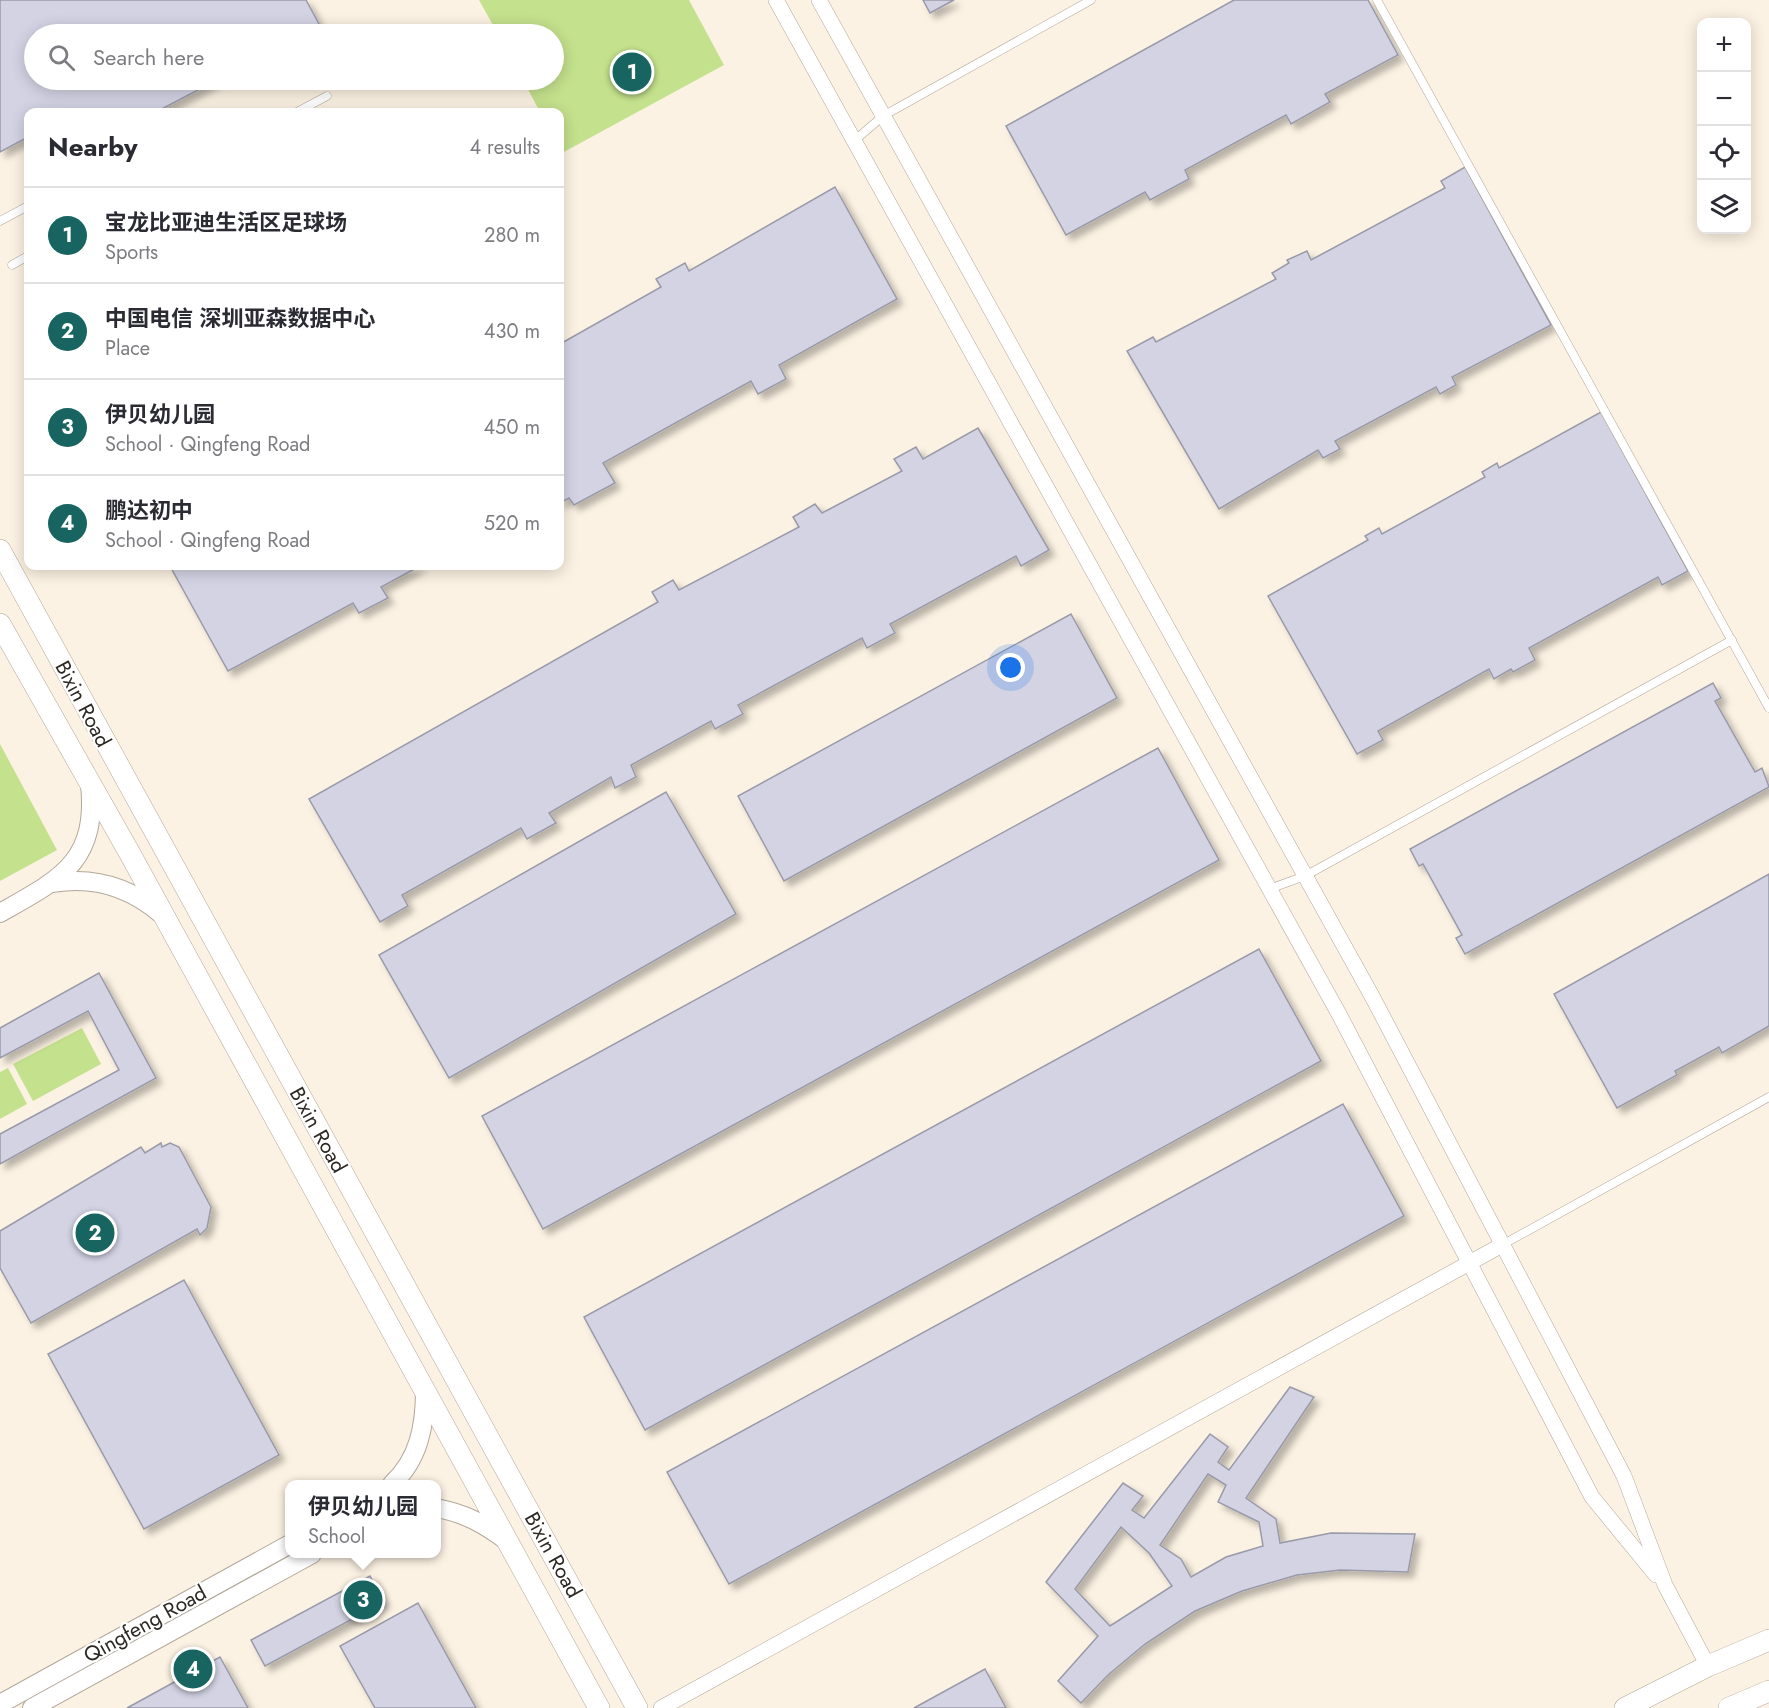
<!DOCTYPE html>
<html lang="en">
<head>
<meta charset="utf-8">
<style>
  :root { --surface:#fff; --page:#f7f7f7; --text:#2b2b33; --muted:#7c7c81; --line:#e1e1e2; --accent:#176461 }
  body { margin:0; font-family:Jost,"Noto Sans SC",sans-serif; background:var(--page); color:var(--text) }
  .controls { position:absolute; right:18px; top:18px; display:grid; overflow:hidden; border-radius:12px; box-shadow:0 3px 15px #0003 }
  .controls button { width:54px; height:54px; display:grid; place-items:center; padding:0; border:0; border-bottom:2px solid var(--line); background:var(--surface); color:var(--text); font:30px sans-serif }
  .you { position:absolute; left:1011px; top:668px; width:21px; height:21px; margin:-15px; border:4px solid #fff; border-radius:50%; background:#1a73e8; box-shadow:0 0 0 9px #1a73e833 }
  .badge { display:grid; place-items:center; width:39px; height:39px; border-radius:50%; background:var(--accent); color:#fff; font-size:20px; font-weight:700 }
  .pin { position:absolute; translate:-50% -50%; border:3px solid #fff; box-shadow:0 2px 6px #0006 }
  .popup { position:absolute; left:285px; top:1480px; width:156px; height:78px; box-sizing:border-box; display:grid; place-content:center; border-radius:12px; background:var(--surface); filter:drop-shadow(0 2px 4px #0005); font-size:20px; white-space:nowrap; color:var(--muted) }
  .popup b { font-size:22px; color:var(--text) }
  .popup::after { content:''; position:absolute; left:50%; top:100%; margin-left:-12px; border:12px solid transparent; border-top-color:var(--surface) }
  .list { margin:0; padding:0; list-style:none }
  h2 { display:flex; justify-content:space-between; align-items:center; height:78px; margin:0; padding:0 24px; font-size:26px }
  h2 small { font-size:20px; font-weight:400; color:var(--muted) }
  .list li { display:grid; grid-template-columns:39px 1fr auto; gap:18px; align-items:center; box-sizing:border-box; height:96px; padding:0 24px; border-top:2px solid var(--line) }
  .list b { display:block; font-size:22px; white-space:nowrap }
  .list p { margin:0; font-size:20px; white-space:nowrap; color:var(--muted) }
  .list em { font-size:20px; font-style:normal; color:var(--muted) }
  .icon { flex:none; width:33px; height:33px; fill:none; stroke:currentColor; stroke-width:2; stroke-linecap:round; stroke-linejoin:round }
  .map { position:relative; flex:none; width:1769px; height:1708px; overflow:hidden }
  .search { position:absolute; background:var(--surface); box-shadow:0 3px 15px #0003; left:24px; top:24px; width:540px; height:66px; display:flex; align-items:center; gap:15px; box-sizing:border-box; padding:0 21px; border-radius:33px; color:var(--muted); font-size:22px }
  .panel { position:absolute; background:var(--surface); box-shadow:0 3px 15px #0003; left:24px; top:108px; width:540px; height:462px; border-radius:12px }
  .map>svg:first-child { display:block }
  .green { fill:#c4e18d }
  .building { fill:#d3d3e4; stroke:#999aa9; stroke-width:1.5; fill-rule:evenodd; filter:url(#shadow) }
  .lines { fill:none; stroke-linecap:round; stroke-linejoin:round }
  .service-casing { stroke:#b1a799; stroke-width:9 }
  .minor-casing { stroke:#b1a799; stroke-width:16 }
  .tertiary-casing { stroke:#b1a799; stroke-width:20 }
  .secondary-casing { stroke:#b1a799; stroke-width:22 }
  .service { stroke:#fff; stroke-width:8 }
  .minor { stroke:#fff; stroke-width:15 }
  .tertiary { stroke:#fff; stroke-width:18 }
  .secondary { stroke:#fff; stroke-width:21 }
  .labels { text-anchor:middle; stroke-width:4.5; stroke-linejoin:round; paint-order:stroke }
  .street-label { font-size:21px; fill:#2c2823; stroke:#fff }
</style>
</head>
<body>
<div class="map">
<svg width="1769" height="1708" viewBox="0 0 1769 1708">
  <defs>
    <filter id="shadow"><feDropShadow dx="5.5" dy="5.5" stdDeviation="3" flood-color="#0004"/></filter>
  </defs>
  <rect width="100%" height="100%" fill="#fcf2e3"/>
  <g class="green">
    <polygon points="479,0 689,0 724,65 562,153 560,148 560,112 540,112 523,80 554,80 554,34 498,34"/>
    <polygon points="0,744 57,850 0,881"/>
    <polygon points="82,1028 101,1064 33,1101 13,1064"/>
    <polygon points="8,1068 27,1104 0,1119 0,1072"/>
  </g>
  <g class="building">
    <polygon points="0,0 306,0 319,24 300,34 34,34 34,80 217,80 156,112 28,112 28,137 0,152"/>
    <polygon points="923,0 954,0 930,13"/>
    <polygon points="1234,0 1368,0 1398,55 1325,94 1330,102 1291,124 1286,115 1185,170 1189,179 1150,200 1145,192 1066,235 1006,126"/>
    <polygon points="1465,167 1551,325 1452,377 1456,385 1440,394 1436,387 1335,441 1340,449 1323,458 1318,450 1219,509 1127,351 1153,337 1156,342 1276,279 1272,273 1289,263 1287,260 1307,251 1311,260 1445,188 1441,181"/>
    <polygon points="835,187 897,299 779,365 786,379 758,394 751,381 603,463 615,483 574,505 569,498 560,503 560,344 661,287 656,279 685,263 689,271"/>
    <polygon points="1601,412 1688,571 1662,585 1658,577 1529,648 1535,660 1513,672 1511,669 1494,679 1489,669 1378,731 1383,740 1357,754 1268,596 1368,540 1365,536 1379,528 1382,534 1485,477 1482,472 1497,463 1499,468"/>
    <polygon points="978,428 1049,550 1021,566 1016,556 890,624 895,633 867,648 862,638 738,705 743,714 715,729 711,721 631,765 636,777 615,788 611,777 549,813 556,823 527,839 521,828 402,895 408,906 380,922 309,799 658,602 652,592 673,580 679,590 799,527 793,517 815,504 822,513 902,471 894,459 916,447 923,459"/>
    <polygon points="170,566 420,566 381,587 388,598 359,613 353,603 228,671"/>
    <polygon points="1071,614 1117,698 784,881 738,796"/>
    <polygon points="1713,683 1721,698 1715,701 1755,772 1762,768 1769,787 1465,954 1456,938 1462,935 1423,864 1419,866 1410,849"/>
    <polygon points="1158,748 1219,860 543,1229 482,1116"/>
    <polygon points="666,792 736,914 449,1078 379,955"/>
    <polygon points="1769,874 1769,1026 1722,1053 1719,1047 1675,1071 1677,1075 1617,1108 1554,994"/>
    <polygon points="1259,949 1321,1061 645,1430 584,1317"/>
    <polygon points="99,973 156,1078 0,1164 0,1134 119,1070 88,1011 0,1058 0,1028"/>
    <polygon points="1343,1104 1404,1216 729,1584 667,1472"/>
    <polygon points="161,1143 162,1147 170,1143 179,1147 211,1207 207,1228 200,1235 197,1229 31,1323 0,1268 0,1231 141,1147 145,1153"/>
    <polygon points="184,1280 279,1455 144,1529 48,1354"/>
    <path d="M1290,1387L1314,1397L1246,1498L1276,1519L1280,1543L1331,1533L1415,1534L1408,1572L1340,1570L1297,1575L1242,1591L1195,1611L1145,1644L1108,1675L1081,1703L1058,1681L1098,1636L1046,1582L1123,1483L1143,1496L1132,1510L1144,1518L1210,1434L1228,1447L1218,1462L1229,1470ZM1208,1474L1226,1485L1218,1502L1259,1522L1263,1546L1226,1557L1191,1577L1181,1559L1160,1545ZM1121,1527L1149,1553L1172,1586L1110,1626L1075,1589Z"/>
    <polygon points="370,1576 384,1602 265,1666 251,1640"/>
    <polygon points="418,1603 476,1708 375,1708 340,1646"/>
    <polygon points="220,1657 248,1708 127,1708"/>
    <polygon points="985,1669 1006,1708 914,1708"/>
  </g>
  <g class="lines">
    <defs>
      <g id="service">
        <polyline points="1377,0 1769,708"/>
        <polyline points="297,112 327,96"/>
        <polyline points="854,141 883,116 1091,0"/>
        <polyline points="0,221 28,206"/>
        <polyline points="12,265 28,256"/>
        <polyline points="1269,889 1305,876 1732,640"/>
        <polyline points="1502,1245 1769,1097"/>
      </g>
      <g id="minor">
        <polyline points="776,0 1340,1016 1592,1497 1656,1575"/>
        <polyline points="819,0 1373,998 1624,1476 1665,1585 1708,1666"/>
        <polyline points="661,1708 1502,1245"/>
      </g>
      <g id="tertiary">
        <path d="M53,883C93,876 129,887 160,913"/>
        <path d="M0,913C60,879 98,862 90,784"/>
        <path d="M392,1484C419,1459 425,1426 425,1390"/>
        <path d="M436,1508C465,1513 484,1524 507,1541"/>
        <polyline points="0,1704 290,1544"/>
        <polyline points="32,1708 312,1554"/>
      </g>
      <g id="secondary">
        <polyline points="0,550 637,1708"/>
        <polyline points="0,624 129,852 599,1708"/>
        <polyline points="1625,1708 1708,1666 1769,1640"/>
        <polyline points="1729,1708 1769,1691"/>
      </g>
    </defs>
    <use href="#service" class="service-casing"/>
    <use href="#minor" class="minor-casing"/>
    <use href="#tertiary" class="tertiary-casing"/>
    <use href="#secondary" class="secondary-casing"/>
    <use href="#service" class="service"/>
    <use href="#minor" class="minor"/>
    <use href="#tertiary" class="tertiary"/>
    <use href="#secondary" class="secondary"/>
  </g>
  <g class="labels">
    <g class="street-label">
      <text transform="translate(83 704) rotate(62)" y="7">Bixin Road</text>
      <text transform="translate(318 1130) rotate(61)" y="7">Bixin Road</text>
      <text transform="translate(553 1555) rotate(61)" y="7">Bixin Road</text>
      <text transform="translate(145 1624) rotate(-29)" y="7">Qingfeng Road</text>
    </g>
  </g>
</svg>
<div class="controls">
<button>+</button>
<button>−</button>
<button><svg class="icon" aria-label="locate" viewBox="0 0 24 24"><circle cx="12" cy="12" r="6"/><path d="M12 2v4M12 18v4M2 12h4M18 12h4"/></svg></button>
<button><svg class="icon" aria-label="layers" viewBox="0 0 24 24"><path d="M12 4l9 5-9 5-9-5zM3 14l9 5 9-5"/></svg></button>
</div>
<div class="you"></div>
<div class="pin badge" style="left:632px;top:72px">1</div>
<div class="pin badge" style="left:95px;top:1233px">2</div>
<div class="pin badge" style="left:363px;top:1600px">3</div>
<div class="popup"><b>伊贝幼儿园</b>School</div>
<div class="pin badge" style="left:193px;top:1669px">4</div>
<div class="search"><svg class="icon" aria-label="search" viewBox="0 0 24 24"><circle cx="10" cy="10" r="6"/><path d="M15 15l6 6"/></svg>Search here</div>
<section class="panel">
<h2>Nearby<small>4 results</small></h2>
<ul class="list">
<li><span class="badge">1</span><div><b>宝龙比亚迪生活区足球场</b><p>Sports</p></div><em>280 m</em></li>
<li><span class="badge">2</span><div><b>中国电信 深圳亚森数据中心</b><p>Place</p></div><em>430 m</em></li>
<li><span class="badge">3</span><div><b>伊贝幼儿园</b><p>School · Qingfeng Road</p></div><em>450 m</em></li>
<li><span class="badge">4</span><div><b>鹏达初中</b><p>School · Qingfeng Road</p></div><em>520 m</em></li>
</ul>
</section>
</div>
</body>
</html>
